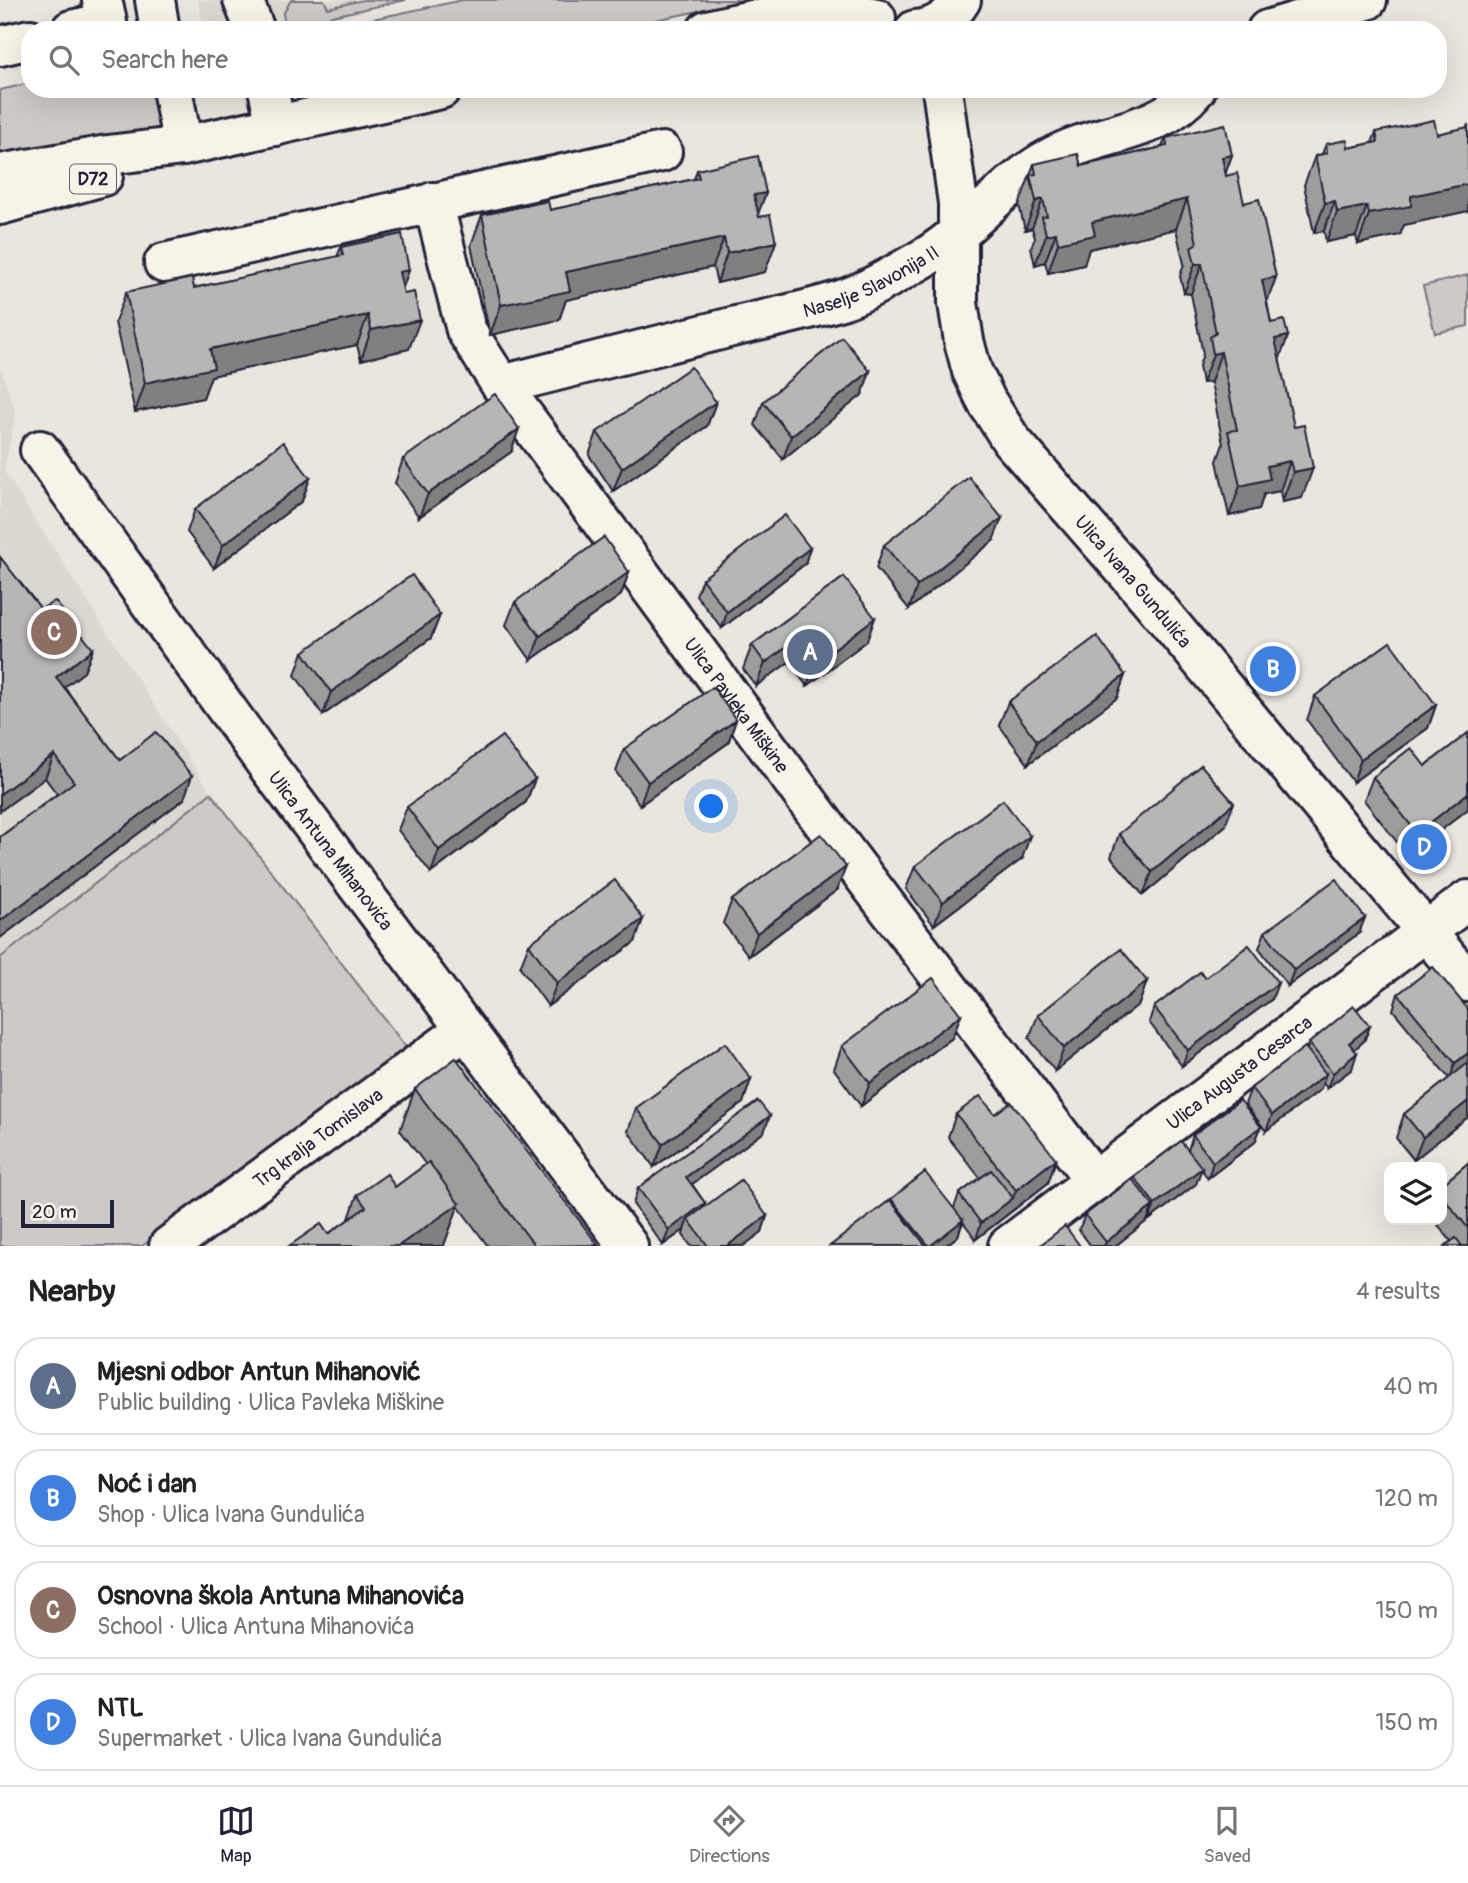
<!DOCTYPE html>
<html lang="en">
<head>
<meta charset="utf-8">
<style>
  :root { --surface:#fff; --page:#f2f2f2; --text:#222; --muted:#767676; --line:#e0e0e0; --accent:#22223b }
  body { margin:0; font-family:Pangolin,sans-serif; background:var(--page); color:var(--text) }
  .controls { position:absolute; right:21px; bottom:21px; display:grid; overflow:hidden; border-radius:14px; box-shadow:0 7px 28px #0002 }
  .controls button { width:63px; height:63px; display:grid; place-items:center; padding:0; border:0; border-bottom:2px solid var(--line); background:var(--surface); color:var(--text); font:35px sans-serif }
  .scale { position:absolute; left:21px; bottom:18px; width:93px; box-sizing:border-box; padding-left:7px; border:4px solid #22223b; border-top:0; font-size:19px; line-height:24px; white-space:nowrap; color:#22223b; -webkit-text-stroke:5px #f7f3e8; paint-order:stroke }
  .you { position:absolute; left:712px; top:807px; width:24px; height:24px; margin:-18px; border:5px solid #fff; border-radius:50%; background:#1a73e8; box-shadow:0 0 0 10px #1a73e833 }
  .badge { display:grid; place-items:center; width:46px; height:46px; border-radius:50%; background:var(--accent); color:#fff; font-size:23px; font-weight:700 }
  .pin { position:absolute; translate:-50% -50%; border:4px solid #fff; box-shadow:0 2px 7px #0006 }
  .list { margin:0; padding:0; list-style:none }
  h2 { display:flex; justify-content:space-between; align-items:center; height:91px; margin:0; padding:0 28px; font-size:30px }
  h2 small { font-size:23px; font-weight:400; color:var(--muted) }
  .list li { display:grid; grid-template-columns:46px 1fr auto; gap:21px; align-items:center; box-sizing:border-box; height:98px; margin:0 14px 14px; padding:0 14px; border:2px solid var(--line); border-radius:28px }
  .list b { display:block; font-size:26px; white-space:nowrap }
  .list p { margin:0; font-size:23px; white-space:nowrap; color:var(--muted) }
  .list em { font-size:23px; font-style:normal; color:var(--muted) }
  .icon { flex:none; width:38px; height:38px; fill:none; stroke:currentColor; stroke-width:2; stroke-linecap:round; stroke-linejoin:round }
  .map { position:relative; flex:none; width:1468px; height:1246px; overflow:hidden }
  .search { position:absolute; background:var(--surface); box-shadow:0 7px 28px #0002; left:21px; right:21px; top:21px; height:77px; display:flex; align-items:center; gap:18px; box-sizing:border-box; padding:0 24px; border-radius:28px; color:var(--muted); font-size:26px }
  .sheet { height:539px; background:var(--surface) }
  nav { display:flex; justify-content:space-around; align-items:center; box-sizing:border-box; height:98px; border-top:2px solid var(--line); background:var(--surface); font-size:19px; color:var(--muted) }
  nav a { display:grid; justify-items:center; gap:4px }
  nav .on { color:var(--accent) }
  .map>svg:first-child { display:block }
  .built { fill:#dbd8d2 }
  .green { fill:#cdc9c6; stroke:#787680; stroke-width:2 }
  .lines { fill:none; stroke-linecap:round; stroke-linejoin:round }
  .minor-casing { stroke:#22223b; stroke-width:44 }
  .major-casing { stroke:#22223b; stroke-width:44 }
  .minor { stroke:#f7f3e8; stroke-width:38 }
  .major { stroke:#f7f3e8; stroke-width:38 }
  .wall { fill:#9e9d9c; stroke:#22223b; stroke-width:2 }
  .shaded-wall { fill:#817f7f; stroke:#22223b; stroke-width:2 }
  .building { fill:#b8b6b5; stroke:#22223b; stroke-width:2 }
  .labels { text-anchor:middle; stroke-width:5; stroke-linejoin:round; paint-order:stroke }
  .shield { fill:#f7f3e8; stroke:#62616f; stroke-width:2 }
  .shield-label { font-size:18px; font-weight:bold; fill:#22223b }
  .street-label { font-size:19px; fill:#22223b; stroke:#f7f3e8 }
</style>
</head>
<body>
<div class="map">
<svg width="1468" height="1246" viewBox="0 0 1468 1246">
  <rect width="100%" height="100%" fill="#eae6de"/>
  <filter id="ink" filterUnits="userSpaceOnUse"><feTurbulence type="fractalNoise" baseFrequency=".0143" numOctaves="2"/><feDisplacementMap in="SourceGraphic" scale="14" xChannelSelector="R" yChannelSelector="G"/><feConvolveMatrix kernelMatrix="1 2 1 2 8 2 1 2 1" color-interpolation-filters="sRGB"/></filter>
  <g filter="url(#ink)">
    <g class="built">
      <polygon points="198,0 386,0 237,30 204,30"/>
      <polygon points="0,367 16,413 4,471 211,793 0,958"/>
    </g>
    <g class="green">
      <polygon points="291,0 324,0 328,8 363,0 406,0 286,26 283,14"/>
      <polygon points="463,0 753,0 606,30 320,30"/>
      <polygon points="30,83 30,89 160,89 165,124 146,136 0,163 0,90"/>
      <polygon points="1468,275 1468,326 1435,333 1423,286"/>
      <polygon points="211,793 409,1051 142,1246 0,1246 0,958"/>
    </g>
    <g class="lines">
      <defs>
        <g id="minor">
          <polyline points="155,0 160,30"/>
          <polyline points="243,0 255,30"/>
          <polyline points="71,30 107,22 102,0"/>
          <polyline points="1267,30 1367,0"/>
          <polyline points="0,46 30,39"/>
          <polyline points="172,89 183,146"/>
          <polyline points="268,89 276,126"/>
          <path id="s1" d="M942,89L958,203V303L964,341L972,371L987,402L1011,440L1149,598L1468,982"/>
          <path id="s2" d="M433,202L466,330L501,385L831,833L1095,1181"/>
          <polyline points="164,263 662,152"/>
          <path id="s3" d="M501,385C577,366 652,347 728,328C765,319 804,312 841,300C867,292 893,275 917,262C967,235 1000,185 1050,158C1098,131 1159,135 1196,89"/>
          <path id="s4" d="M40,450L267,765L628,1246"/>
          <path id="s5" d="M169,1246L465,1030"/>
          <path id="s6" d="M1008,1246L1468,900"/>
        </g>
        <g id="major">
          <path d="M707,30C763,17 818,3 876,18"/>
          <path d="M915,30C935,29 951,17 961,0"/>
          <polyline points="0,174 108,155 183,146 441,89"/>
          <polyline points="0,205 103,176"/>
        </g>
      </defs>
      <use href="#minor" class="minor-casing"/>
      <use href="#major" class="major-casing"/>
      <use href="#minor" class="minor"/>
      <use href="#major" class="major"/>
    </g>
    <g class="wall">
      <polygon points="1468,124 1468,211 1404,225 1400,235 1358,244 1356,236 1326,242 1324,231 1314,233 1304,185 1315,156 1322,154 1326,144 1348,148 1372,143 1376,132 1437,134 1467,128"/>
      <polygon points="1166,138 1232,155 1226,172 1226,176 1244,203 1276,277 1267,302 1271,323 1288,336 1279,359 1302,498 1282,502 1280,491 1264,494 1259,509 1229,516 1217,461 1223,444 1211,382 1202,383 1199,366 1203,354 1191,294 1184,293 1180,276 1184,264 1176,229 1089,249 1084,265 1048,273 1045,262 1035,265 1031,247 1035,238 1032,228 1025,230 1019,205 1034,164 1081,166 1162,147"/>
      <polygon points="697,170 766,193 758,213 765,272 717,283 713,267 566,300 559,320 490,335 471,245 482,215 550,210 694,179"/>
      <polygon points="341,247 409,270 402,289 409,349 361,360 357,345 211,376 203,398 135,412 115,322 126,292 194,288 337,257"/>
      <polygon points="870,371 862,395 783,459 755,425 763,402"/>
      <polygon points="716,402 707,426 613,491 589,455 597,432"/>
      <polygon points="511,452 419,517 395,483 403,459"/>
      <polygon points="310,478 302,501 214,568 187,532 195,509"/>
      <polygon points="993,541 909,609 876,568 884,545"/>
      <polygon points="0,557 41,609 93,649 84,672 64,687 120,760 184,799 0,938 0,837 57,794 45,778 0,811"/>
      <polygon points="805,564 722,628 696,595 702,579"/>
      <polygon points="629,572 621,595 531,660 506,625 515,602"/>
      <polygon points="844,577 867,641 807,686 789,662 756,686 743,669 752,645"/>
      <polygon points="440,615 431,638 323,715 295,675 303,652"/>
      <polygon points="1125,675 1117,698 1028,764 999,725 1008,702"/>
      <polygon points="1315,696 1436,705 1428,728 1353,782 1307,720"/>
      <polygon points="736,720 728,743 640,805 616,772 624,749"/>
      <polygon points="1468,733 1468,809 1408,856 1364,800 1373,777 1425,766"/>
      <polygon points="535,779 526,802 431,873 398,830 407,807"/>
      <polygon points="1225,826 1143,895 1111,857 1119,834"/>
      <polygon points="1022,859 934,925 906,889 915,866"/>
      <polygon points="837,890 749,956 723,923 732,900"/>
      <polygon points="643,919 635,942 548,1006 520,967 529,944"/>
      <polygon points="1265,932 1359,933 1288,986 1259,948"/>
      <polygon points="1205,978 1272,999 1182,1066 1149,1022 1154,1007"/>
      <polygon points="1147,981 1139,1004 1055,1071 1029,1038 1038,1015"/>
      <polygon points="1398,994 1468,1009 1468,1117 1414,1160 1396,1138 1404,1114 1449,1078 1393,1010"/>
      <polygon points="1370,1026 1364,1041 1355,1049 1352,1069 1327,1088 1323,1083 1320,1090 1266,1131 1245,1104 1251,1088 1307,1049 1309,1043"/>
      <polygon points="952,1038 861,1106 834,1069 842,1046"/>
      <polygon points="751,1079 743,1103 654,1167 628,1131 636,1108"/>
      <polygon points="415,1089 598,1246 488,1246 458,1206 444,1245 442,1246 289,1246 328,1234 349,1219 357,1195 395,1187 426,1165 400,1130"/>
      <polygon points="956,1114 995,1114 1056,1159 1048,1183 976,1239 963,1222 958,1236 945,1246 830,1246 891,1201 891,1199 954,1208 959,1194 980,1178 948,1137"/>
      <polygon points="1261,1127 1255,1142 1208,1178 1201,1169 1196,1184 1149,1220 1148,1218 1147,1221 1115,1246 1091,1246 1079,1230 1085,1215 1133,1180 1134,1177 1188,1150 1193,1135"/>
      <polygon points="764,1132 692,1184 705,1203 703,1208 767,1216 762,1232 743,1246 691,1246 683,1235 684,1230 663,1245 633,1204 638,1188"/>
      <polygon points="1468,1163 1468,1246 1445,1246 1451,1241 1434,1220 1442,1220 1442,1185"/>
    </g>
    <g class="shaded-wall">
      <polygon points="1232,155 1221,185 1222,157"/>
      <polygon points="1468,184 1468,211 1404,225 1400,235 1358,244 1369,214 1411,196"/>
      <polygon points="766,193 755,222 754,195"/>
      <polygon points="1043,199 1032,228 1025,230 1036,201"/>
      <polygon points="1187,199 1176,229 1089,249 1084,265 1048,273 1058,243 1092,222"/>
      <polygon points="1335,201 1324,231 1314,233 1325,203"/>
      <polygon points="1367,206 1356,236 1326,242 1337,212"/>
      <polygon points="1056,233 1045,262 1035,265 1046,235"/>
      <polygon points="724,238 713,267 566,300 559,320 490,335 501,305 566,272"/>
      <polygon points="776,242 765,272 717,283 727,253"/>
      <polygon points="1195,264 1202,264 1191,294 1184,293"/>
      <polygon points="409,270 399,299 399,272"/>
      <polygon points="1276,277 1265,307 1262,280"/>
      <polygon points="368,315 357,345 211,376 203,398 135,412 145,383 210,349"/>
      <polygon points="420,320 409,349 361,360 371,330"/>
      <polygon points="1288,336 1277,366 1275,339"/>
      <polygon points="1221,352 1211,382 1202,383 1213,354"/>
      <polygon points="870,371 862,395 783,459 791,436"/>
      <polygon points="716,402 707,426 613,491 622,468"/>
      <polygon points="519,429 511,452 419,517 428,494"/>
      <polygon points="1290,461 1280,491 1264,494 1259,509 1229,516 1240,486 1267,466"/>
      <polygon points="1313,468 1302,498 1282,502 1293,472"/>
      <polygon points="310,478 302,501 214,568 223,545"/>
      <polygon points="1002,518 993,541 909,609 917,586"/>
      <polygon points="810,548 805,564 722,628 727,612"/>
      <polygon points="629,572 621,595 531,660 540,636"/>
      <polygon points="440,615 431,638 323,715 331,692"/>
      <polygon points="875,618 867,641 807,686 815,663"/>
      <polygon points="797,639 789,662 756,686 765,663"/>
      <polygon points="93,649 84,672 48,700 56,677"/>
      <polygon points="1125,675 1117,698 1028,764 1037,741"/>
      <polygon points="1436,705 1428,728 1353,782 1361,759"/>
      <polygon points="736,720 728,743 640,805 648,782"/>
      <polygon points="54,755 45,778 0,811 0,794"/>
      <polygon points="192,776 184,799 0,938 0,921"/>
      <polygon points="535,779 526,802 431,873 439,850"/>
      <polygon points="1468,793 1468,809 1408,856 1417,833"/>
      <polygon points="1234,803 1225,826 1143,895 1152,872"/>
      <polygon points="1030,836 1022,859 934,925 943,902"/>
      <polygon points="846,867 837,890 749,956 757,933"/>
      <polygon points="1365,918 1359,933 1288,986 1294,970"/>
      <polygon points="643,919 635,942 548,1006 557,983"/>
      <polygon points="1147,981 1139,1004 1055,1071 1064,1048"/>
      <polygon points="1278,983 1272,999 1182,1066 1188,1050"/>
      <polygon points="961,1015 952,1038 861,1106 870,1083"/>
      <polygon points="1370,1026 1364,1041 1344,1059 1349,1043"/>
      <polygon points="1357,1053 1352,1069 1327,1088 1333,1073"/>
      <polygon points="1468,1053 1468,1064 1450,1079 1455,1063"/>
      <polygon points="1326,1074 1320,1090 1266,1131 1272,1115"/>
      <polygon points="751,1079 743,1103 654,1167 663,1144"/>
      <polygon points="1468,1101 1468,1117 1414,1160 1423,1137"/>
      <polygon points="770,1116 764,1132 681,1192 686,1177"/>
      <polygon points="1261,1127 1255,1142 1208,1178 1213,1162"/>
      <polygon points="1056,1159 1048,1183 976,1239 981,1223 1013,1198 1016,1190"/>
      <polygon points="1202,1168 1196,1184 1149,1220 1155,1204"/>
      <polygon points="705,1203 700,1218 688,1219 684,1230 663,1245 669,1230"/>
      <polygon points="459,1204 444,1245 442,1246 398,1246"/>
      <polygon points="1153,1206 1147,1221 1115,1246 1104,1246 1106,1242"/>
      <polygon points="767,1216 762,1232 743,1246 727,1246"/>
      <polygon points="963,1220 958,1236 945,1246 930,1246"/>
    </g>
    <g class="building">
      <polygon points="1434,120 1437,134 1468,127 1468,184 1411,196 1411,206 1369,214 1367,206 1337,212 1335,201 1325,203 1315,156 1327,153 1326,144 1347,140 1348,148 1378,142 1376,132"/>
      <polygon points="1225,124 1232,155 1222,157 1226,176 1237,173 1244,203 1259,199 1276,277 1262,280 1271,323 1284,320 1288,336 1275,339 1294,427 1304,425 1313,468 1293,472 1290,461 1267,466 1270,479 1240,486 1228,431 1237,430 1221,352 1213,354 1210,337 1216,333 1202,264 1195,264 1191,247 1197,243 1187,199 1092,222 1095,235 1058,243 1056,233 1046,235 1042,217 1047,216 1043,199 1036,201 1030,175 1036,174 1034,164 1078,154 1081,166 1167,146 1166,138"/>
      <polygon points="758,156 766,193 754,195 759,217 770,215 776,242 727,253 724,238 566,272 570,291 501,305 482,215 548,201 550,210 699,178 697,170"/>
      <polygon points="402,234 409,270 399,272 404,294 414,292 420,320 371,330 368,315 210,349 214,368 145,383 126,292 192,278 194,288 343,255 341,247"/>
      <polygon points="842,337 870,371 791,436 763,402"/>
      <polygon points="691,367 716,402 622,468 597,432"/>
      <polygon points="495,394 519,429 428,494 403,459"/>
      <polygon points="283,442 310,478 223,545 195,509"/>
      <polygon points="969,477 1002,518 917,586 884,545"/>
      <polygon points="785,515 810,548 727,612 702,579"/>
      <polygon points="604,537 629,572 540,636 515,602"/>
      <polygon points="0,557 41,609 55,601 93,649 56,677 120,760 156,732 192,776 0,921 0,837 74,782 54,755 0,794"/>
      <polygon points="412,575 440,615 331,692 303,652"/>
      <polygon points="844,577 875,618 815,663 797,639 765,663 752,645"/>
      <polygon points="1097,636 1125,675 1037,741 1008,702"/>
      <polygon points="1390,642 1436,705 1361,759 1315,696"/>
      <polygon points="713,687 736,720 648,782 624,749"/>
      <polygon points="1468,733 1468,793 1417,833 1373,777 1411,748 1425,766"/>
      <polygon points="502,736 535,779 439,850 407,807"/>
      <polygon points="1201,765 1234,803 1152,872 1119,834"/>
      <polygon points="1003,800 1030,836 943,902 915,866"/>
      <polygon points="821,834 846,867 757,933 732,900"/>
      <polygon points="1336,879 1365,918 1294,970 1265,932"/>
      <polygon points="615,880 643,919 557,983 529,944"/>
      <polygon points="1249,945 1278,983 1188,1050 1154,1007 1200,972 1205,978"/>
      <polygon points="1121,949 1147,981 1064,1048 1038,1015"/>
      <polygon points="1433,967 1468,1009 1468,1053 1455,1063 1398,994"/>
      <polygon points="933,978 961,1015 870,1083 842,1046"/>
      <polygon points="1354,1006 1370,1026 1349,1043 1357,1053 1333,1073 1309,1043"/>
      <polygon points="725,1043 751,1079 663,1144 636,1108"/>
      <polygon points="1305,1047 1326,1074 1272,1115 1251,1088"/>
      <polygon points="456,1058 598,1245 535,1246 415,1089"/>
      <polygon points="1468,1063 1468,1101 1423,1137 1404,1114"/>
      <polygon points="980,1096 995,1114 1011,1102 1056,1159 1016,1190 956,1114"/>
      <polygon points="1240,1100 1261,1127 1213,1162 1193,1135"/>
      <polygon points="758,1101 770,1116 686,1177 705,1203 669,1230 638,1188"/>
      <polygon points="1181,1141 1202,1168 1155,1204 1134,1177"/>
      <polygon points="429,1162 459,1204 398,1246 289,1246 321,1224 328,1234 366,1207 357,1195 387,1174 395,1187"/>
      <polygon points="1468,1163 1468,1228 1442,1196 1442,1185"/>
      <polygon points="991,1170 1013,1198 981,1223 959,1194"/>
      <polygon points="925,1172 963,1220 930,1246 929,1246 891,1199"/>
      <polygon points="1132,1179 1153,1206 1106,1242 1085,1215"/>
      <polygon points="741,1180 767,1216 727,1246 708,1246 688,1219"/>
      <polygon points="890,1200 926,1246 830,1246"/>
      <polygon points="1065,1226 1080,1246 1039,1246"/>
      <polygon points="1456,1238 1462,1246 1445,1246"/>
    </g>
  </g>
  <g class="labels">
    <rect class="shield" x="70" y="164.5" width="46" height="29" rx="5"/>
    <g class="shield-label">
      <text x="93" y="185">D72</text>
    </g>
    <g class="street-label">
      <text dy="7" stroke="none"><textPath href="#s3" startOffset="385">Naselje Slavonija II</textPath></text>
      <text dy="7" stroke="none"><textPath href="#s1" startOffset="551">Ulica Ivana Gundulića</textPath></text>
      <text dy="7" stroke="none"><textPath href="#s2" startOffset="595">Ulica Pavleka Miškine</textPath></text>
      <text dy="7" stroke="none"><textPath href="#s4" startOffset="495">Ulica Antuna Mihanovića</textPath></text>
      <text dy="7" stroke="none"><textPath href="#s6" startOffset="289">Ulica Augusta Cesarca</textPath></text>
      <text dy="7" stroke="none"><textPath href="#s5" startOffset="184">Trg kralja Tomislava</textPath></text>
    </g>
  </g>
</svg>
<div class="controls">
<button><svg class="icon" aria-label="layers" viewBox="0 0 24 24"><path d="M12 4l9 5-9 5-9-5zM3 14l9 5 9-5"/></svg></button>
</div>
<div class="scale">20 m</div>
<div class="you"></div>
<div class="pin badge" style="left:810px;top:652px;background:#5c6f8a">A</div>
<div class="pin badge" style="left:1273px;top:669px;background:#3f7fe0">B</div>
<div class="pin badge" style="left:54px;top:632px;background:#8d6e63">C</div>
<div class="pin badge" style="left:1424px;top:847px;background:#3f7fe0">D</div>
<div class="search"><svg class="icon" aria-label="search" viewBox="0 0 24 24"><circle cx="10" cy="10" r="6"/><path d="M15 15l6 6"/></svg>Search here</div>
</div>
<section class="sheet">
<h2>Nearby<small>4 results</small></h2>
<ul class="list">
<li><span class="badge" style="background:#5c6f8a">A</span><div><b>Mjesni odbor Antun Mihanović</b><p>Public building · Ulica Pavleka Miškine</p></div><em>40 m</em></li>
<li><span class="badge" style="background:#3f7fe0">B</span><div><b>Noć i dan</b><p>Shop · Ulica Ivana Gundulića</p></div><em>120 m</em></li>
<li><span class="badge" style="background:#8d6e63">C</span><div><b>Osnovna škola Antuna Mihanovića</b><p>School · Ulica Antuna Mihanovića</p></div><em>150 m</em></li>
<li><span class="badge" style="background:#3f7fe0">D</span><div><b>NTL</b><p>Supermarket · Ulica Ivana Gundulića</p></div><em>150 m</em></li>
</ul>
</section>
<nav>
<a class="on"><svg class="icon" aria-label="map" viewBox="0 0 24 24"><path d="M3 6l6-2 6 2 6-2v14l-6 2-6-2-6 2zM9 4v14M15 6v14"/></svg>Map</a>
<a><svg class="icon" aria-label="directions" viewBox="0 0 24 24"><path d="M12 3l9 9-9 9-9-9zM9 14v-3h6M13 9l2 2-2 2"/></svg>Directions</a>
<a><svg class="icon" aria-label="saved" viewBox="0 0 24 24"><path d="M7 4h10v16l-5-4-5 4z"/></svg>Saved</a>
</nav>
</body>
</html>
